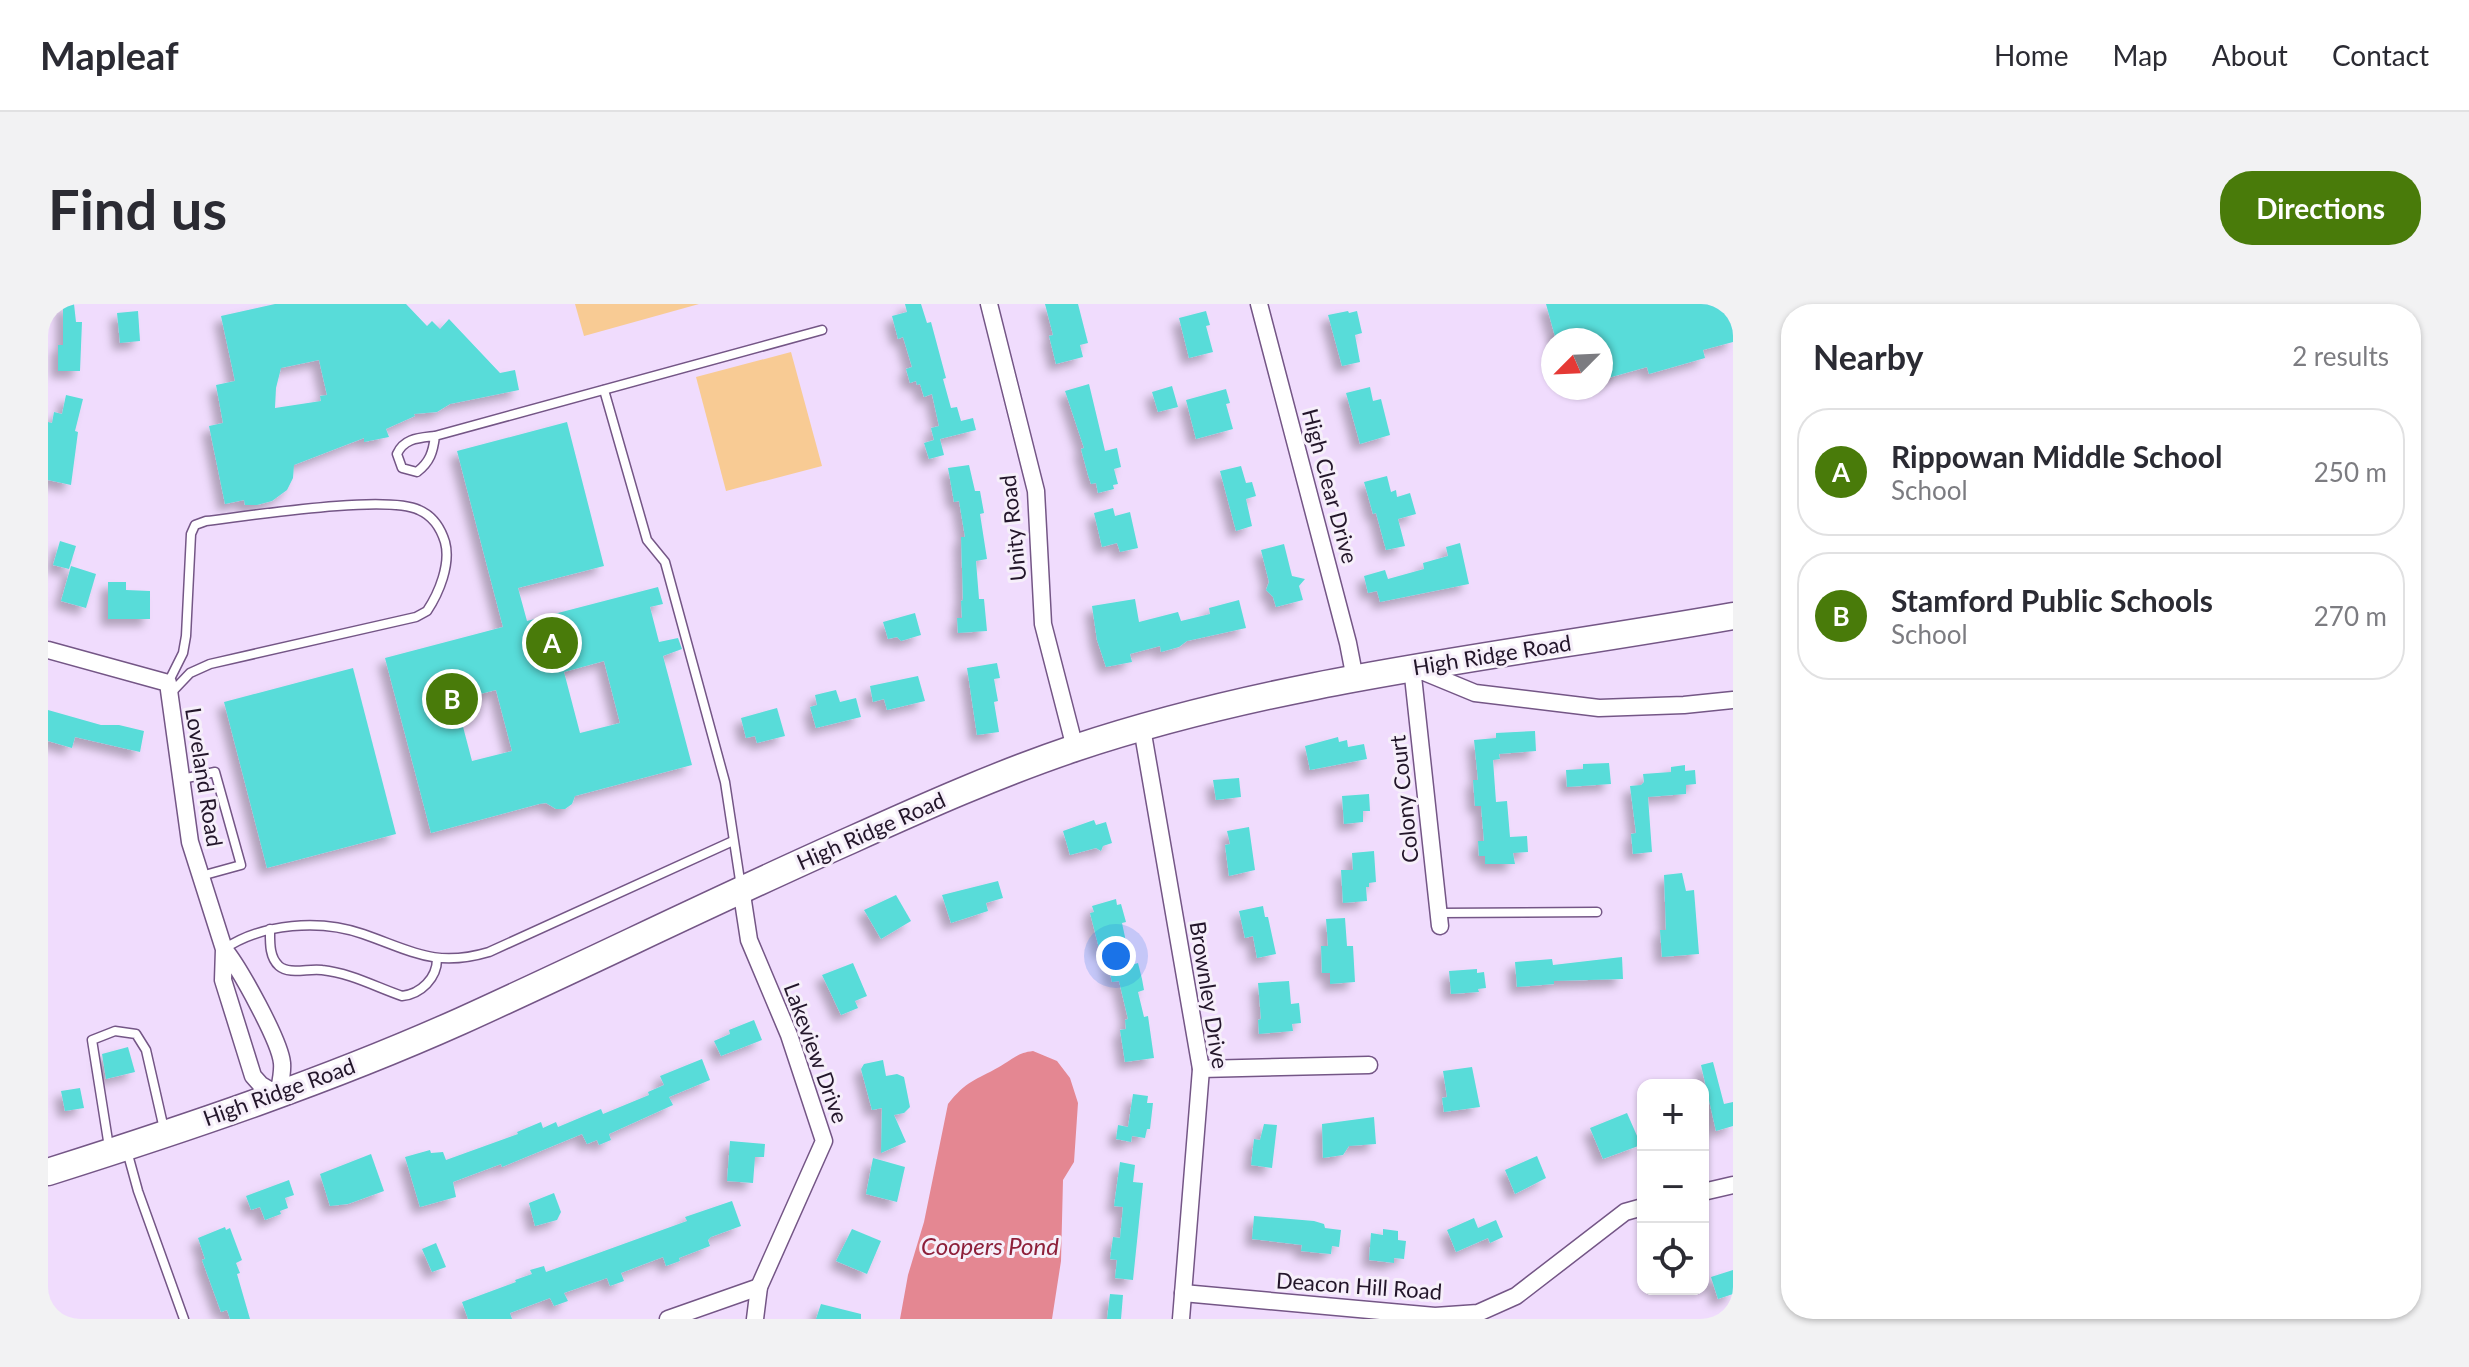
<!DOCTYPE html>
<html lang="en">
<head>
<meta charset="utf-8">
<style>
  :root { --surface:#fff; --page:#f2f2f3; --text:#2b2b33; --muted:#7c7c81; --line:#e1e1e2; --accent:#497b0a }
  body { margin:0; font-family:Lato,sans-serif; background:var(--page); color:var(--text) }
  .controls { position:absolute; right:24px; bottom:24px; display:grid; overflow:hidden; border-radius:16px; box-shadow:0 2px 6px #0004 }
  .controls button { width:72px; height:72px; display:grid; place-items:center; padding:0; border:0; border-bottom:2px solid var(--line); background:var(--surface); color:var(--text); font:40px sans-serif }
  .compass { position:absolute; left:1493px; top:24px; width:72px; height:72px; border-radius:50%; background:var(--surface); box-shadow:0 2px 6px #0004; rotate:246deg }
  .you { position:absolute; left:1068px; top:652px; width:28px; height:28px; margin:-20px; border:6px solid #fff; border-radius:50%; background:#1a73e8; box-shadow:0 0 0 12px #1a73e833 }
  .badge { display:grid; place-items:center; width:52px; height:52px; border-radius:50%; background:var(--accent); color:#fff; font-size:26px; font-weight:700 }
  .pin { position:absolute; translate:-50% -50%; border:4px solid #fff; box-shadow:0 2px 8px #0006 }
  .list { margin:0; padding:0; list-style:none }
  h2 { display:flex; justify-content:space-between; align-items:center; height:104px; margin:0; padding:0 32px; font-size:34px }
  h2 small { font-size:26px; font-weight:400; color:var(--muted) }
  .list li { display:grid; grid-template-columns:52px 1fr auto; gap:24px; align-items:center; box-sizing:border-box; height:128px; margin:0 16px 16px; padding:0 16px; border:2px solid var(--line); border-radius:32px }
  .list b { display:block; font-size:30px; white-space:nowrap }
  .list p { margin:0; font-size:26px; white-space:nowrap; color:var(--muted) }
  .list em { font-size:26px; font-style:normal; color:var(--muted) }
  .icon { flex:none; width:44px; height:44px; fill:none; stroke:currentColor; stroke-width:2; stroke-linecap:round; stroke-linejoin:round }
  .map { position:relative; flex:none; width:1685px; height:1015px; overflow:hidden; border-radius:32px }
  header { display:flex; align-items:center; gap:48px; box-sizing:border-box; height:112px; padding:0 40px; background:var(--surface); border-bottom:2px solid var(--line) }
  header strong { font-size:38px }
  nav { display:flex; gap:44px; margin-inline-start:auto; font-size:28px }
  .intro { display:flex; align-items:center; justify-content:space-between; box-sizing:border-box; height:192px; padding:0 48px }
  h1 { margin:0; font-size:56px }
  .button { padding:20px 36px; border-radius:32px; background:var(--accent); color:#fff; font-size:28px; font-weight:700 }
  main { display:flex; gap:48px; padding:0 48px }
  aside { flex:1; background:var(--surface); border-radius:32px; box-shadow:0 2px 6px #0004 }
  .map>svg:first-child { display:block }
  .green { fill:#f8cb94 }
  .water { fill:#e48792 }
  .building { fill:#59dcd9; fill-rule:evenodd; filter:url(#shadow) }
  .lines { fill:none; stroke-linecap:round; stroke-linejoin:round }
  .lane-casing { stroke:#745686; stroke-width:11 }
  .street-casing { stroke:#745686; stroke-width:19 }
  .primary-casing { stroke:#745686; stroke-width:29 }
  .lane { stroke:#fff; stroke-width:8 }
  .street { stroke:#fff; stroke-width:16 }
  .primary { stroke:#fff; stroke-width:26 }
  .labels { text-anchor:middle; stroke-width:6; stroke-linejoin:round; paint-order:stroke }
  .street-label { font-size:22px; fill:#23162a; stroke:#f6effa }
  .water-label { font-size:24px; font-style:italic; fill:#8e203a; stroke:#f6effa }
</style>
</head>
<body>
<header>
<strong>Mapleaf</strong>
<nav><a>Home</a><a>Map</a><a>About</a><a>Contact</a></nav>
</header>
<div class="intro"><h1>Find us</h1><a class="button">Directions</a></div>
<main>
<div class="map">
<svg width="1685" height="1015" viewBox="0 0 1685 1015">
  <defs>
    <filter id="shadow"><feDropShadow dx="-7" dy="7" stdDeviation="4" flood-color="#0004"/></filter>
  </defs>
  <rect width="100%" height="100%" fill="#f0dcfd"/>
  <g class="green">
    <polygon points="527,0 651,0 536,32"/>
    <polygon points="743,48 774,162 678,187 648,73"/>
  </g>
  <path class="water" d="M985,747L1009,757L1022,774L1030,799L1026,858L1015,876L1013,957L1004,1015H852L860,971L876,918L900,800C918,777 928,776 951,763C965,755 969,749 985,747Z"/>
  <g class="building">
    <polygon points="15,0 26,0 28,18 34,18 32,67 10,67 10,41 15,41"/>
    <path d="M227,0H358L379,22L384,17L392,25L401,15L452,69L467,66L471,86L402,100L389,108L366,110L367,112L338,125L341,133L316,138V134L246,161L245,174L239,186L224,197L209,201H197L196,196L177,200L161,122L175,119L168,81L187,77L173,12ZM271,56L279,91L272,92L273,97L227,104L228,84L233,64Z"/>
    <polygon points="857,0 873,0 879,19 883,18 898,74 895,75 903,104 909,103 913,117 925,114 928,126 892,135 896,151 881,155 876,139 886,136 883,124 891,122 884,90 876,93 872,80 869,81 868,77 862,79 858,65 864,63 855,33 850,35 844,12 859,8"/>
    <polygon points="997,0 1030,0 1040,39 1032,41 1035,53 1008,60 1001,32 1005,31"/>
    <polygon points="1498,0 1685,0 1685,38 1655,46 1657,54 1601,70 1599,63 1553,76 1553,36 1508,36"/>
    <polygon points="90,7 92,37 72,39 69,9"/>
    <polygon points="1158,7 1162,21 1158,22 1165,48 1141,54 1131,14"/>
    <polygon points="1300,7 1301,9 1309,7 1314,29 1307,31 1312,58 1294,62 1280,11"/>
    <polygon points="1041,80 1057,147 1069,144 1073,163 1066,165 1070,180 1065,181 1066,185 1050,189 1048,179 1043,180 1040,171 1033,145 1036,144 1017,87"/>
    <polygon points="1124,82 1130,103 1110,108 1104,88"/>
    <polygon points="1322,83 1325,97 1333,95 1342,131 1312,140 1298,89"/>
    <polygon points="1178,85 1182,99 1178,100 1185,125 1148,135 1138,96"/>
    <polygon points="18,91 35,95 27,127 30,128 23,181 0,176 0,118 4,119 6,108 14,110"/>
    <path d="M519,118L556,262L470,284L479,317L610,283L615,300L602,303L611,338L630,334L634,345L615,352L644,461L527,492L524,500L517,505H508L498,499L491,500L383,529L337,354L455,323L409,147ZM556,357L572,419L532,429L516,368ZM448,386L464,447L424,457L408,396Z"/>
    <polygon points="921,161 927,187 932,187 936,209 932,210 939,255 928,257 931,295 936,295 939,327 910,329 909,314 914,314 913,297 915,296 913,233 917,233 911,197 906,198 900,164"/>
    <polygon points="1193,162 1198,179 1204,178 1208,192 1198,195 1204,222 1188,227 1172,167"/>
    <polygon points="1339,172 1343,188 1348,186 1349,193 1362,189 1368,210 1350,215 1357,242 1338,246 1328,209 1325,210 1316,178"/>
    <polygon points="1065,204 1067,212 1082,208 1090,244 1072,248 1069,239 1054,243 1046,209"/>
    <polygon points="12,237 28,242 21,265 5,261"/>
    <polygon points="1412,239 1421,280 1332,298 1329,287 1320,289 1316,272 1337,266 1340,275 1376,265 1375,259 1400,252 1398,243"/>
    <polygon points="1236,240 1244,272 1257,275 1251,282 1255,296 1228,303 1225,293 1218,286 1221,278 1213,246"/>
    <polygon points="23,262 48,270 38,304 13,297"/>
    <polygon points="60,278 78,278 78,286 102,287 102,315 60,315"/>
    <polygon points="1087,295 1091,318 1130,308 1133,317 1162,310 1161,304 1191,296 1198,324 1139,337 1131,343 1113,348 1112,342 1082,350 1084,358 1058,363 1049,336 1044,302"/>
    <polygon points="867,309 873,331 853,337 849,333 840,335 835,318"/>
    <polygon points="949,359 952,374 946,375 950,397 946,398 951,428 929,431 919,364"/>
    <polygon points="305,364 348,530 219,564 176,398"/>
    <polygon points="870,372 877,397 839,406 836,395 825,398 822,382"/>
    <polygon points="788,386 792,398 808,394 813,413 768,424 762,403 769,401 767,391"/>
    <polygon points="729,404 737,432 709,439 707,432 698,434 693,414"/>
    <polygon points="0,406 53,421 71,421 96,427 92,448 27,433 24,444 0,437"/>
    <polygon points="1487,427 1488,447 1451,450 1452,455 1445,456 1448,498 1459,497 1462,533 1479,532 1480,548 1465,549 1467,560 1437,560 1437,552 1431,552 1430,537 1436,537 1433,502 1427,502 1425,476 1430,476 1426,436 1448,434 1448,429"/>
    <polygon points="1290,433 1291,438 1299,436 1300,443 1316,440 1319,455 1262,466 1257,442"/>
    <polygon points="1561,459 1563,480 1519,483 1518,466 1535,465 1535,460"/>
    <polygon points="1637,461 1637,467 1647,466 1648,480 1638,481 1638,490 1600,493 1604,548 1585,550 1583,530 1588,529 1582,482 1593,481 1596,478 1595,470 1623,468 1623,463"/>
    <polygon points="1191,474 1193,493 1168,496 1165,476"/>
    <polygon points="1321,490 1322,507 1315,507 1315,518 1296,520 1294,492"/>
    <polygon points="1046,516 1048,521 1058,518 1064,539 1055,542 1053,547 1048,544 1022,551 1015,527"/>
    <polygon points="1201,523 1207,566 1181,572 1177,541 1182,540 1179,527"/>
    <polygon points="1326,547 1328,578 1321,579 1321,583 1318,583 1319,597 1295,599 1293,566 1305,566 1304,549"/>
    <polygon points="1634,569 1638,587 1646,586 1651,650 1614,653 1612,626 1618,626 1616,571"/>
    <polygon points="950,577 955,594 938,599 940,607 903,619 894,591"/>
    <polygon points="848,591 863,617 833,635 816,606"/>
    <polygon points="1068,595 1069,601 1073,600 1078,618 1074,619 1083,661 1090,659 1094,675 1096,686 1090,688 1096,713 1100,712 1106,754 1077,758 1072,726 1078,725 1077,716 1080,715 1071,677 1064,678 1057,647 1052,648 1042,609 1046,608 1044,602"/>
    <polygon points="1215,602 1217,613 1220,613 1228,650 1209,654 1205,632 1197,634 1191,607"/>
    <polygon points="1297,614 1299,642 1305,642 1307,678 1282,680 1282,669 1274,669 1273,642 1280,642 1278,615"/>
    <polygon points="1574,653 1575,675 1506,677 1506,680 1469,683 1467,658 1504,655 1505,661"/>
    <polygon points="805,659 819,692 807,697 810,704 793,711 774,671"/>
    <polygon points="1429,665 1429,669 1436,668 1438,684 1430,685 1431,688 1403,690 1401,667"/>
    <polygon points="1241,677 1243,700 1251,699 1253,719 1244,720 1245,727 1211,730 1210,716 1213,715 1210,679"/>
    <polygon points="706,716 714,736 673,752 666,737 682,730 681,726"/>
    <polygon points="80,743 87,768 58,775 54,750"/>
    <polygon points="654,755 662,776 621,793 625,801 561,830 563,836 551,841 549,836 539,840 534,830 454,863 453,860 405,878 408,893 372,903 357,853 382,846 383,849 395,848 398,856 470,830 469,828 493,818 495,824 508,818 510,823 553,805 555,810 601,791 600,788 616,781 612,772"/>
    <polygon points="835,756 838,772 849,770 856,773 862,803 856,809 846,811 858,838 833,849 834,804 824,806 813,765 816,760"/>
    <polygon points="1665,758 1676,800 1685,798 1685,822 1668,827 1653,761"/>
    <polygon points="1424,763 1432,803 1396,808 1394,794 1399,793 1395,767"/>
    <polygon points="32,784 36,804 17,807 13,787"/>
    <polygon points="1085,790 1100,792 1099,799 1105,799 1102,825 1099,825 1097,834 1084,832 1083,838 1068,835 1070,821 1080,823"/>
    <polygon points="1579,809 1593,841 1555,855 1542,824"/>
    <polygon points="1326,813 1328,840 1301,842 1295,851 1275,854 1274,820"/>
    <polygon points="1216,820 1229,821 1224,864 1203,861 1206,835 1212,836"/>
    <polygon points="682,837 717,840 716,853 707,853 705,879 679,877"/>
    <polygon points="323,850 336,887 300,900 282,902 272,870"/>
    <polygon points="1489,852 1498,874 1467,890 1457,866"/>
    <polygon points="825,854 857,863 849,898 818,890"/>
    <polygon points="1072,858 1087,861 1085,878 1095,879 1085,976 1067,974 1069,956 1062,955 1065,933 1072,934 1075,903 1066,902"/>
    <polygon points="241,876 246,891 237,894 240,904 232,907 233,910 217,916 212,903 203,906 198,892"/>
    <polygon points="506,889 513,908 509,916 487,922 481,899"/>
    <polygon points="684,897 693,922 663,933 660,936 662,942 631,954 632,957 618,962 615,953 573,969 576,977 562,982 559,974 516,989 520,997 506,1002 502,994 462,1009 464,1015 420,1015 414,998 468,978 467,976 484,970 482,966 496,962 498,968 639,917 637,913"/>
    <polygon points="1206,912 1266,917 1276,920 1277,924 1293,926 1291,943 1284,942 1283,950 1271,949 1253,947 1254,941 1204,935"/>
    <polygon points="1426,914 1430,924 1448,916 1455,933 1442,939 1440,934 1408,948 1399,926"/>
    <polygon points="177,923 178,926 182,924 194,956 188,959 192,969 189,970 202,1015 182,1015 179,1006 173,1008 154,956 157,955 150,934"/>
    <polygon points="804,925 833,937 819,970 788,957"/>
    <polygon points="1335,925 1350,927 1350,936 1358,937 1356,955 1346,954 1346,959 1321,956 1323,929 1335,931"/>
    <polygon points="388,939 398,963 384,968 374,945"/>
    <polygon points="1685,966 1685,990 1670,995 1663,973"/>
    <polygon points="1062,990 1075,991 1073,1015 1059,1015"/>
    <polygon points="773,1000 813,1010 813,1015 768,1015"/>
  </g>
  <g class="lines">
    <defs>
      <g id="lane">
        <polyline points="556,86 599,236 617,258 677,478 693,583"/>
        <path d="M387,132C385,148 382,158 369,168L354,164L349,150C356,134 371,134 387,132L774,26"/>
        <path d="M120,379L135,349L138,332L143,230L147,221L158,217C201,212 338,190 371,206C385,212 393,225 397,238C403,260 391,289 379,307L368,313L162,360L142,369L122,390"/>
        <polyline points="134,475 167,468 193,561 153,572"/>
        <polyline points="1391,609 1549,608"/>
        <path d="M222,625C222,638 221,653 231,662C241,671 261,664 274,666C302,669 328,683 354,692C373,690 389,674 389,655"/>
        <path d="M176,645C215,619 272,615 315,630C364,647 387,664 441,648L685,537"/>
        <polyline points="61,843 44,736 67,727 88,730 98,746 116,825"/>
        <polyline points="79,847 90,887 136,1015"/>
      </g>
      <g id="street">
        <polyline points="941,0 988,187 995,320 1027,444"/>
        <polyline points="1211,0 1300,339 1307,375"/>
        <path d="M0,346L120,379L142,538L176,645L175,676L205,772L213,781L230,791C232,780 235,769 234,759C232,737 191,663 176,645"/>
        <polyline points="1094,424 1153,765 1133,1015"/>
        <polyline points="693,584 701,636 741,731 776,837 711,983 707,1015"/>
        <polyline points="1392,622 1364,363 1427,389 1551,404 1636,401 1685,396"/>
        <polyline points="1153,765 1321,761"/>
        <polyline points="1655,888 1685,881"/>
        <polyline points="1135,989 1387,1012 1430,1009 1468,992 1577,908 1595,903"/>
        <polyline points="620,1015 711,983"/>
      </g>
      <path id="primary" d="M0,868C139,824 279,777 413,717C543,658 672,594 803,536C876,503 950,470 1027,444C1240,373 1465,351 1685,312"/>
    </defs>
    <use href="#lane" class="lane-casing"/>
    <use href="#street" class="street-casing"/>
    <use href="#primary" class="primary-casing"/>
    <use href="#lane" class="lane"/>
    <use href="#street" class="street"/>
    <use href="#primary" class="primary"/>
  </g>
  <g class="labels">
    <g class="street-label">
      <text transform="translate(1282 182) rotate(75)" y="8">High Clear Drive</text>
      <text transform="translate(965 224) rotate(-96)" y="8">Unity Road</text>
      <text transform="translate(1444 351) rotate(-9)" y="8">High Ridge Road</text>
      <text transform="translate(156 473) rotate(81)" y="8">Loveland Road</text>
      <text transform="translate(1356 495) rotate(-96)" y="8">Colony Court</text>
      <text transform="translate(823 527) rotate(-24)" y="8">High Ridge Road</text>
      <text transform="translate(1161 691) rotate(81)" y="8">Brownley Drive</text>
      <text transform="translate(768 749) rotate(70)" y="8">Lakeview Drive</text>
      <text transform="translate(231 788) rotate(-20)" y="8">High Ridge Road</text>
      <text transform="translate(1311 982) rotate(4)" y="8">Deacon Hill Road</text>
    </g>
    <g class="water-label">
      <text x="942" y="951">Coopers Pond</text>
    </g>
  </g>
</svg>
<div class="controls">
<button>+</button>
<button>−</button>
<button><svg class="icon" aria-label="locate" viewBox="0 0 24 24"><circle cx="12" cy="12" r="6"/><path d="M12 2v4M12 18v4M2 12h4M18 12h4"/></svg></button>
</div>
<svg class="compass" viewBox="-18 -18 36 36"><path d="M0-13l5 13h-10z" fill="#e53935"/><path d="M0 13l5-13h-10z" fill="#7c7c81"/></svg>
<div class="you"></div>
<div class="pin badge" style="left:504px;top:339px">A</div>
<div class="pin badge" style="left:404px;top:395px">B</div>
</div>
<aside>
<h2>Nearby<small>2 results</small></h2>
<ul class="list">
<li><span class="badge">A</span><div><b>Rippowan Middle School</b><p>School</p></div><em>250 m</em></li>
<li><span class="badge">B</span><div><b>Stamford Public Schools</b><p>School</p></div><em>270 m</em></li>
</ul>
</aside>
</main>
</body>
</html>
